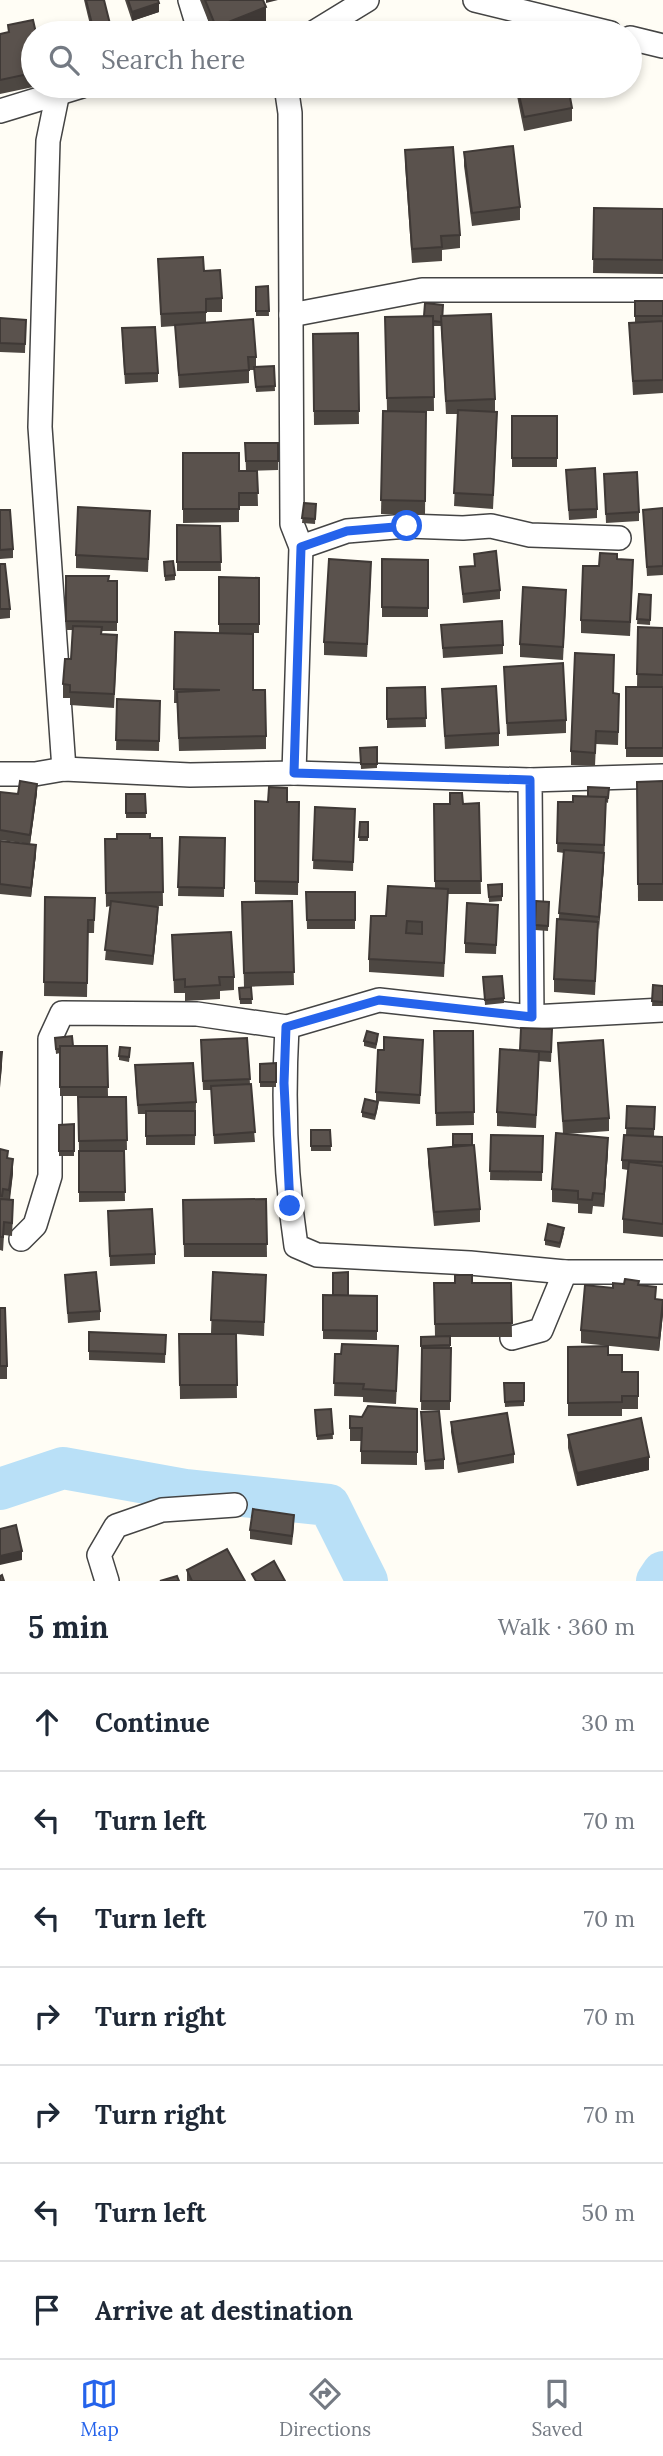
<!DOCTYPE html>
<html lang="en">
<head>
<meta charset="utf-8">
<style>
  :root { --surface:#fff; --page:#f2f2f3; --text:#1f2937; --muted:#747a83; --line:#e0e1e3; --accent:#2563eb }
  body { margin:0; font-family:Lora,serif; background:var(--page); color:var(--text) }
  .stop { position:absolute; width:21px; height:21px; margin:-16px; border:5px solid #2563eb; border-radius:50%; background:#fff }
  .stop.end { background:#2563eb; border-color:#fff; box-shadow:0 2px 7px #0008 }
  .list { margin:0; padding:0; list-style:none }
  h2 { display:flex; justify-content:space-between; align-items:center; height:91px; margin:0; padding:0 28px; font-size:30px }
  h2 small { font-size:23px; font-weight:400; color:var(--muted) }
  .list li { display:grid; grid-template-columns:46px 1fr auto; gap:21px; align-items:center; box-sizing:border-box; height:98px; padding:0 28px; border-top:2px solid var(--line) }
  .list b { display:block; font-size:26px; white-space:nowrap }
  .list em { font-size:23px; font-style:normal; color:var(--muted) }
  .icon { flex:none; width:38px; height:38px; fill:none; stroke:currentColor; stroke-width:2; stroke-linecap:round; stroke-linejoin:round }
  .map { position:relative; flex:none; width:663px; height:1581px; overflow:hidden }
  .search { position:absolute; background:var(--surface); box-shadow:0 4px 10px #0003; left:21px; right:21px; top:21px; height:77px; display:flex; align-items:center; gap:18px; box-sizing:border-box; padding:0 24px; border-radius:38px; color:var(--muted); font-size:26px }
  .sheet { height:777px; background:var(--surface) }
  nav { display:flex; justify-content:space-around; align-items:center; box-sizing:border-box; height:98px; border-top:2px solid var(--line); background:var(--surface); font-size:19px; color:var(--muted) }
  nav a { display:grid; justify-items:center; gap:4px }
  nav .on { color:var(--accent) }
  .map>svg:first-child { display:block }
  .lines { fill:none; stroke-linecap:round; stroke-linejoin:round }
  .river { stroke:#b9e0f7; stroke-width:42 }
  .street-casing { stroke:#444; stroke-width:26 }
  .street { stroke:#fff; stroke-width:23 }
  .wall { fill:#4d4742 }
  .shaded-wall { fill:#3f3936 }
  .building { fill:#5a524d; stroke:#3f3936; stroke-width:2; fill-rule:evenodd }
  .route { stroke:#2563eb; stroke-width:9 }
</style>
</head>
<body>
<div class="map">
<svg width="663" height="1581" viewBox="0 0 663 1581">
  <rect width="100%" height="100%" fill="#fffdf5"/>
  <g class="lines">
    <g class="river">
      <polyline points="0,1489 63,1468 185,1490 329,1505 367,1581"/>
      <polyline points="657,1581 663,1572"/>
    </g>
    <defs>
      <g id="street">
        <polyline points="190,0 200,33"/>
        <polyline points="475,0 610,33"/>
        <polyline points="313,33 367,0"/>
        <polyline points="630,38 663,46"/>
        <polyline points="58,92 48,141 40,427 64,769"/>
        <polyline points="0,111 82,86"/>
        <polyline points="291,315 422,290 663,290"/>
        <polyline points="301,547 347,531 407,526 463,528 491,526 530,535 619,538"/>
        <polyline points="294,773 530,780"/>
        <polyline points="0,774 35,774 64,769 190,775 294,773 301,547 292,524 290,113 286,86"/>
        <polyline points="532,1017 530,780 663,776"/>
        <path d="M287,1027C283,1100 285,1174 296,1246L317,1255L470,1263L565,1272H663"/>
        <polyline points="21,1239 35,1225 50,1176 50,1039 62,1013 197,1014 287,1027 379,1000 532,1017 663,1010"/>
        <polyline points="512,1338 541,1330 565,1272"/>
        <polyline points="107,1581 99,1555 116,1526 162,1510 235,1505"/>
      </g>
    </defs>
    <use href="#street" class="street-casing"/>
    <use href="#street" class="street"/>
  </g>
  <g class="wall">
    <polygon points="84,0 104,0 110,33 92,33"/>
    <polygon points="125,0 158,0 159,12 132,21"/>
    <polygon points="200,0 263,0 266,21 234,33 213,33"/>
    <polygon points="8,25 33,33 33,86 38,86 0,94 0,34 8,33"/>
    <polygon points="467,86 507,86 507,91 468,95"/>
    <polygon points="515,86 568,86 572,108 572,121 524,131"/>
    <polygon points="405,150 460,235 460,248 442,250 442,261 412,263 405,164"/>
    <polygon points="464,152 520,207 520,220 472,226 464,166"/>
    <polygon points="594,208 663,209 663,274 593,273"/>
    <polygon points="158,259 204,271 222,298 222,312 206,312 206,322 256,357 256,367 274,366 275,391 256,392 254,370 249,370 249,383 179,388 175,326 161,327"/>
    <polygon points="268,286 269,316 256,316 256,287"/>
    <polygon points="635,301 663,301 663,393 633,395 629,323 635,323"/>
    <polygon points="442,316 495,399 495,411 497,425 493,509 454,506 458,414 446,414 441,326 433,326 434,411 387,411 385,317"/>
    <polygon points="0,318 26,320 25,353 0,352"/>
    <polygon points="358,333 359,424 314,425 313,334"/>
    <polygon points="122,338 158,373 158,382 125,384"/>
    <polygon points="383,411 426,412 425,515 381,514"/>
    <rect x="512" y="416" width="45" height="51"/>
    <polygon points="245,443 278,443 278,470 246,471"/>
    <polygon points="183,453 239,471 257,471 258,506 239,506 239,522 183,523"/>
    <polygon points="566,470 597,509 597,518 569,520"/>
    <polygon points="604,474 639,512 639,521 606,523"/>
    <polygon points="304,503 316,504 315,524 302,523"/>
    <polygon points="663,508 663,575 647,576 643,510"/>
    <polygon points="0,510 13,549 13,558 0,559"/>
    <polygon points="150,525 148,572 76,568 76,555"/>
    <polygon points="177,525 220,526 221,571 177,571"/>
    <polygon points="474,554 500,590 500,599 463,603 460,567 474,566"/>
    <polygon points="382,559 428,560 428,617 382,617"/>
    <polygon points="617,559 633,573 630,636 581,633 581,620 599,566"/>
    <polygon points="0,564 10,609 10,618 0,619"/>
    <polygon points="164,567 175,575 175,580 165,581"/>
    <polygon points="371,575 367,657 324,655 324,642"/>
    <polygon points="66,576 117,581 117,631 102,631 102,634 117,649 114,708 70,705 70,698 63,698 63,684 71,659 73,630 66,630"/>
    <polygon points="219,577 259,578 259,633 235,633 266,736 266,749 179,751 177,703 174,703 175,632 219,633"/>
    <polygon points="639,594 651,595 650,625 637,624"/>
    <polygon points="566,604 563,660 520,657 520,644"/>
    <polygon points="441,625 503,645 503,654 443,658"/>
    <polygon points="638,627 663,628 663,757 626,757 626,687 637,687"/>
    <polygon points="504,667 566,720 566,733 507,736"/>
    <polygon points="614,668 613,693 619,707 618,745 596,744 595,766 571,765 571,751"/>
    <polygon points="425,687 426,727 387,728 387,688"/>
    <polygon points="442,689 499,733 499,746 445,749"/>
    <polygon points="117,699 160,701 159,751 116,750"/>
    <polygon points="377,747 377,768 361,769 360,748"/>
    <polygon points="663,781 663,901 638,901 637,782"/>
    <polygon points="609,788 608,803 606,802 604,867 598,930 595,995 554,992 554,979 564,853 557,852 558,802 573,802"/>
    <polygon points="0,792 18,794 37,793 30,844 0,840"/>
    <polygon points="126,794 145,794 146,818 126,818"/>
    <polygon points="255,801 299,802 298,895 255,894"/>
    <polygon points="479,803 481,894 448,894 444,977 369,972 369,959 386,916 435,889 434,804"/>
    <polygon points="315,807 355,809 353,871 313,869"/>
    <polygon points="360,822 368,822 368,841 359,841"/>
    <polygon points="180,837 225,838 224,897 178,896"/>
    <polygon points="162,838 163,906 153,906 158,916 153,965 105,960 110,906 106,907 105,839"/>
    <polygon points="0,841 36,854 31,897 0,894"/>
    <polygon points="502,884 502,901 489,902 488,885"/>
    <polygon points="306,892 355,892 355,929 307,929"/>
    <polygon points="45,897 95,898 94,933 88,933 87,997 44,996"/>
    <polygon points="292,901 294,985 244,987 242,902"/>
    <polygon points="536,901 549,902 548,931 535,930"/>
    <polygon points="498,905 496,954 465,953 465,943"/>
    <polygon points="172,935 234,977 234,990 220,991 220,999 185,1001 185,993 174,993"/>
    <polygon points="483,977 504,998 504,1003 485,1005"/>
    <polygon points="653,985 663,986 663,1006 652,1006"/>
    <polygon points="251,987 252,1004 240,1004 239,988"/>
    <polygon points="434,1031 473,1031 474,1125 436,1126"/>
    <polygon points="247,1038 250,1084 255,1142 214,1144 211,1090 203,1090 201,1040"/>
    <polygon points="378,1038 376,1049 364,1046 364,1041"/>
    <polygon points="552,1039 551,1062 539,1061 536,1128 497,1126 497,1112 520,1050"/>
    <polygon points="55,1042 73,1046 107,1046 108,1096 60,1096 60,1053 56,1054"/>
    <polygon points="558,1043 609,1118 609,1131 566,1134 608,1151 604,1207 593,1206 592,1214 578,1213 578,1204 552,1202 552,1189 563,1134"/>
    <polygon points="423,1049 420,1104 376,1101 378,1107 375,1120 362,1117 362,1112 376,1101 376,1092"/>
    <polygon points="130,1053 129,1062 119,1060 119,1056"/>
    <polygon points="276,1063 276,1087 260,1087 260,1064"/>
    <polygon points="135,1075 196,1102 195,1145 146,1145 146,1114 138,1114"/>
    <polygon points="78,1097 126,1097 127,1150 79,1150"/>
    <polygon points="627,1106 655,1107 654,1136 663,1137 663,1237 623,1233 623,1219 628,1170 622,1169 622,1160 626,1135"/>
    <polygon points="74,1124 74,1156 59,1156 59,1125"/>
    <polygon points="311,1130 330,1130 331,1151 311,1151"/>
    <polygon points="453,1134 472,1145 480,1209 480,1222 434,1226 428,1162 428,1149 453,1147"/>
    <polygon points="491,1135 543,1136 542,1181 490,1180"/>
    <polygon points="0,1149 8,1158 13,1173 10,1200 13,1213 12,1236 4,1235 3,1251 0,1250"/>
    <polygon points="79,1151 124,1151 125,1201 79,1202"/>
    <polygon points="266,1199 267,1257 184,1257 183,1200"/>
    <polygon points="108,1211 155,1254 155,1264 110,1266"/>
    <polygon points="564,1233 560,1248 545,1245 545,1240"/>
    <polygon points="213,1272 266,1275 264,1336 236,1334 237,1398 180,1399 179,1334 225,1334 211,1333"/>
    <polygon points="65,1275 100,1311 100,1320 68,1323"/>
    <polygon points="434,1283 511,1283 512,1337 450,1337 450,1410 421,1410 422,1351 421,1337 435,1337"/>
    <polygon points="639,1285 656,1299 663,1300 663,1314 659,1351 581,1343 581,1330 613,1288"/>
    <polygon points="323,1295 377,1296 377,1340 323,1339"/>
    <polygon points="0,1308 7,1366 7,1379 0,1379"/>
    <polygon points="89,1332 166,1335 165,1363 89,1360"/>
    <polygon points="568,1347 608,1355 622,1372 638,1372 638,1409 622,1409 622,1416 568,1416"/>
    <polygon points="335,1354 398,1360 396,1404 363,1402 363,1397 334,1396"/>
    <polygon points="504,1383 524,1383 524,1406 505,1407"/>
    <polygon points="331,1409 333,1439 317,1440 315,1410"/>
    <polygon points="417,1409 417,1465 361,1464 361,1441 350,1441 350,1416 362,1417"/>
    <polygon points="421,1412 444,1459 444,1469 425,1470"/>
    <polygon points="451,1422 514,1454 514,1463 458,1473 451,1432"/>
    <polygon points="568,1435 649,1470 577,1486 568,1448"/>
    <polygon points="294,1525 292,1545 250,1539 250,1530"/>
    <polygon points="187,1570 245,1581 187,1581"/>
  </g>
  <g class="shaded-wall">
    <polygon points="266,0 278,0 266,3"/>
    <polygon points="159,3 159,12 132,21 132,12"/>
    <polygon points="266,7 266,21 234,33 216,33 216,27"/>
    <polygon points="110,24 110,33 93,33 93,28"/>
    <polygon points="37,784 37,793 30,844 30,835"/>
    <polygon points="36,845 36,854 31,897 31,888"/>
    <polygon points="604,853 604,867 599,930 599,917"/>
    <polygon points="158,907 158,916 153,965 153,956"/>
    <polygon points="2,1052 2,1066 0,1088 0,1075"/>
    <polygon points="608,1138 608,1151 604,1207 604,1194"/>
    <polygon points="13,1159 13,1173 9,1203 9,1190"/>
    <polygon points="663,1301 663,1314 659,1351 659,1338"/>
    <polygon points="649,1457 649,1470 577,1486 577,1473"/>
    <polygon points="22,1551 22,1560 0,1565 0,1556"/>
  </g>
  <g class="building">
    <polygon points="86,0 104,0 110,24 93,28"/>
    <polygon points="128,0 158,0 159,3 132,12"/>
    <polygon points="205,0 263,0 266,7 216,27"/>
    <polygon points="33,20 36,33 33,33 33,73 0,80 0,34 9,32 8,25"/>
    <polygon points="501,30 502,33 471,33"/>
    <polygon points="517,86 568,86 572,108 524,117"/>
    <polygon points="513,146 520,207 472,213 464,152"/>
    <polygon points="453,147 460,235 441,236 442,247 412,249 405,150"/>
    <polygon points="594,208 663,209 663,260 593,259"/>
    <polygon points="203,257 204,271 220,270 222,298 206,299 206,312 161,314 158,259"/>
    <polygon points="268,286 269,311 256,311 256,287"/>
    <rect x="635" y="301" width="28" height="15"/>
    <polygon points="425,303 443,305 442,322 433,321 433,316 424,316"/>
    <polygon points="491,314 495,399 446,401 441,316"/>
    <polygon points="433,316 434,397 387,398 385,317"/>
    <polygon points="0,318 26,320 25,344 0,343"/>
    <polygon points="253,319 256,357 248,357 249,370 179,375 175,325"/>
    <polygon points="663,321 663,380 633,381 629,323"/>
    <polygon points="155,327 158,373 125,374 122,328"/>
    <polygon points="358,333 359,411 314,411 313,334"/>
    <polygon points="274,366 275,386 256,387 254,367"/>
    <polygon points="458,410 497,412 493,495 454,493"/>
    <polygon points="383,411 426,412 425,501 381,500"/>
    <rect x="512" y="416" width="45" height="42"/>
    <polygon points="245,443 278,443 278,461 246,461"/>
    <polygon points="183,453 239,453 239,471 257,471 258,493 239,493 239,509 183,509"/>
    <polygon points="595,468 597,509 569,510 566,470"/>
    <polygon points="637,472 639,512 606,514 604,474"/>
    <polygon points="304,503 316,504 315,519 302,518"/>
    <polygon points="78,507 150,511 148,559 76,555"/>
    <polygon points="663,508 663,566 647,567 643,510"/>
    <polygon points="0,510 10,510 13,549 0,550"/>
    <polygon points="177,525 220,526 221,562 177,562"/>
    <polygon points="496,551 500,590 463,594 460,567 475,566 474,554"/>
    <polygon points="600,553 617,554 617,559 633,560 630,622 581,620 583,566 599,566"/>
    <polygon points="329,559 371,562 367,644 324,642"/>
    <polygon points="382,559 428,560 428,608 382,607"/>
    <polygon points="173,561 175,575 165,576 164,562"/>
    <polygon points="0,564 5,564 10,609 0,609"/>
    <polygon points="66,576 109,576 108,581 117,581 117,622 66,621"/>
    <polygon points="219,577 259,578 259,624 219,624"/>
    <polygon points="523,587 566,590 563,647 520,644"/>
    <polygon points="639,594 651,595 650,620 637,619"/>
    <polygon points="502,621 503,645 443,648 441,625"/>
    <polygon points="73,626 102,627 101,634 117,635 114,694 70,692 70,685 63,684 65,659 71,659"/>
    <polygon points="638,627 663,628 663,675 637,674"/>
    <polygon points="175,632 253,634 253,690 265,690 266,736 179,738 177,692 220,690 174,689"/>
    <polygon points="575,653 614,655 613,693 619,694 618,732 596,731 595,753 571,751"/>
    <polygon points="563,663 566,720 507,723 504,667"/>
    <polygon points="496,686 499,733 445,736 442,689"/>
    <polygon points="425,687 426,718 387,719 387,688"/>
    <rect x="626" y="687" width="37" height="61"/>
    <polygon points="117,699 160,701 159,741 116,740"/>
    <polygon points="377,747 377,764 361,764 360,748"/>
    <polygon points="20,781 37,784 30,835 0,830 0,792 18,794"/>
    <polygon points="663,781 663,884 638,884 637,782"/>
    <polygon points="269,787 287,788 287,802 299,802 298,882 255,881 255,801 268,802"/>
    <polygon points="588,787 609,788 608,798 588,797"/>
    <polygon points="450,793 462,793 463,804 479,803 481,881 435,881 434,804 450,804"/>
    <polygon points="126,794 145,794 146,813 126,813"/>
    <polygon points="573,796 606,797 604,845 557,843 558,802 573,802"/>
    <polygon points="315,807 355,809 353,862 313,860"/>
    <polygon points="360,822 368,822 368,837 359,837"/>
    <polygon points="117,834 150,834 150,838 162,838 163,892 106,893 105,839 117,839"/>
    <polygon points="180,837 225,838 224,888 178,887"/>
    <polygon points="0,841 36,845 31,888 0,884"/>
    <polygon points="564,850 604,853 599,917 559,913"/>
    <polygon points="502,884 502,896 489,897 488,885"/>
    <path d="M388,886L448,889L444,963L369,959L371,916H386ZM407,921L422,922V934L406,933Z"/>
    <polygon points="306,892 355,892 355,920 307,920"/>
    <polygon points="45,897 95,898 94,920 88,920 87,983 44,982"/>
    <polygon points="111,901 158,907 153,956 105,950"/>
    <polygon points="292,901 294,972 244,973 242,902"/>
    <polygon points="536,901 549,902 548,926 535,925"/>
    <polygon points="467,903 498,905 496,945 465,943"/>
    <polygon points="557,919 598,922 595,981 554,979"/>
    <polygon points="231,932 234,977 219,977 220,985 185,987 185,979 174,980 172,935"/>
    <polygon points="502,976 504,998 485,1000 483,977"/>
    <polygon points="653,985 663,986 663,1002 652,1001"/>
    <polygon points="251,987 252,999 240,999 239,988"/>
    <polygon points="521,1028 552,1029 551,1052 520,1050"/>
    <polygon points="367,1031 378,1034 376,1044 364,1041"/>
    <polygon points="434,1031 473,1031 474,1112 436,1113"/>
    <polygon points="72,1036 73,1046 60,1046 60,1049 56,1049 55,1038"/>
    <polygon points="384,1037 423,1040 420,1095 376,1092 378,1050 384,1050"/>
    <polygon points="247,1038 250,1079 203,1081 201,1040"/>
    <polygon points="603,1040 609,1118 563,1121 558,1043"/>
    <polygon points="60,1046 107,1046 108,1087 60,1087"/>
    <polygon points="120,1047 130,1048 129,1057 119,1056"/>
    <polygon points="500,1049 539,1052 536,1115 497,1112"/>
    <polygon points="0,1052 2,1052 0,1075"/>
    <polygon points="193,1063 196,1102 138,1105 135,1065"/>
    <polygon points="276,1063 276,1082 260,1082 260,1064"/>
    <polygon points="251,1084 255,1132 214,1135 211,1086"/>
    <polygon points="78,1097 126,1097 127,1140 79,1141"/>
    <polygon points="365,1099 378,1102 375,1115 362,1112"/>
    <polygon points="627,1106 655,1107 654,1129 626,1128"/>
    <polygon points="146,1111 195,1111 195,1135 146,1136"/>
    <polygon points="74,1124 74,1151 59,1151 59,1125"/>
    <polygon points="311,1130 330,1130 331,1146 311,1146"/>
    <polygon points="556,1133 608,1138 604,1194 593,1193 592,1200 578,1199 578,1191 552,1189"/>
    <rect x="453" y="1134" width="19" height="11"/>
    <polygon points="491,1135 543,1136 542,1172 490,1171"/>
    <polygon points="624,1135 663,1137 663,1162 622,1160"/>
    <polygon points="474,1145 480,1209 434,1212 428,1149"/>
    <polygon points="0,1149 8,1151 7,1158 13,1159 9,1190 3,1189 2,1196 0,1196"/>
    <polygon points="79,1151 124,1151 125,1192 79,1192"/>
    <polygon points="629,1162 663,1166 663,1224 623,1219"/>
    <polygon points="0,1199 13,1200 12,1223 4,1222 3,1237 0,1237"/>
    <polygon points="266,1199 267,1244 184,1244 183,1200"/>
    <polygon points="152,1209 155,1254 110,1256 108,1211"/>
    <polygon points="548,1224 564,1228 560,1243 545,1240"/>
    <polygon points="96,1272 100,1311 68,1313 65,1275"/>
    <polygon points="213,1272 266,1275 264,1322 211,1320"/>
    <polygon points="348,1272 348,1296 333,1295 333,1273"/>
    <polygon points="455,1275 472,1275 472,1283 511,1283 512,1323 435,1324 434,1283 455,1283"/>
    <polygon points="625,1279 639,1281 638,1285 656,1287 655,1299 663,1300 659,1338 581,1330 585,1285 613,1288 613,1283 624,1284"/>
    <polygon points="323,1295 377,1296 377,1331 323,1330"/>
    <polygon points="0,1308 5,1308 7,1366 0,1366"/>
    <polygon points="89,1332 166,1335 165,1354 89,1351"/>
    <polygon points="179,1334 236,1334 237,1385 180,1385"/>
    <polygon points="450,1336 450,1345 421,1346 421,1337"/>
    <polygon points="342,1344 398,1346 396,1391 363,1389 364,1384 334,1383 335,1354 341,1354"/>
    <polygon points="608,1346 608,1355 622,1355 622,1372 638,1372 638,1396 622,1396 622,1402 568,1403 568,1347"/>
    <polygon points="422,1348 451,1348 450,1401 421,1401"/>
    <polygon points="504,1383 524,1383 524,1401 505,1402"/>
    <polygon points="368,1406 417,1409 417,1452 361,1451 362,1428 350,1428 350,1416 362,1417"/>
    <polygon points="331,1409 333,1434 317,1436 315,1410"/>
    <polygon points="439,1411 444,1459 425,1461 421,1412"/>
    <polygon points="507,1413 514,1454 458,1464 451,1422"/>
    <polygon points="641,1418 649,1457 577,1473 568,1435"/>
    <polygon points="253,1509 294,1515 292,1536 250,1530"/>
    <polygon points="16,1525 22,1551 0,1556 0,1529"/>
    <polygon points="227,1549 245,1581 192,1581 187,1570"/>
    <polygon points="274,1561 285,1581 256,1581 252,1574"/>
    <polygon points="2,1575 4,1581 0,1581 0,1576"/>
    <polygon points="177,1576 179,1581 160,1581"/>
  </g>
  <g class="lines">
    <polyline class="route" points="290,1206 284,1083 286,1027 379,1000 532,1017 530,780 294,773 301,547 347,531 407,526"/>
  </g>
</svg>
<div class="stop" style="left:407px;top:526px"></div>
<div class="stop end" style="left:290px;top:1206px"></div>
<div class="search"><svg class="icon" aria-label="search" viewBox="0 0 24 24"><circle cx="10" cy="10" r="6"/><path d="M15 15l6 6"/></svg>Search here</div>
</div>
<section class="sheet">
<h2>5 min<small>Walk · 360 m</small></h2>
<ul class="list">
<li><svg class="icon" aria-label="ahead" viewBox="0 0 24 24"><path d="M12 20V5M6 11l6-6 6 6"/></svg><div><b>Continue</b></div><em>30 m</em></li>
<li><svg class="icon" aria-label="left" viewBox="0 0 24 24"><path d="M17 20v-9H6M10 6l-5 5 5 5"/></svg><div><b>Turn left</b></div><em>70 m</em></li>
<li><svg class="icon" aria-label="left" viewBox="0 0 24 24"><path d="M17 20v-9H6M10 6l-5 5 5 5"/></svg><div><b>Turn left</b></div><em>70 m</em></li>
<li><svg class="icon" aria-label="right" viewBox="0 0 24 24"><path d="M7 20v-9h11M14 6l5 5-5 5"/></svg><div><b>Turn right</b></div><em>70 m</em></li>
<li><svg class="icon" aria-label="right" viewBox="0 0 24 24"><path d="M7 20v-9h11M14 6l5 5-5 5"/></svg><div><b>Turn right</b></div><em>70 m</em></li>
<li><svg class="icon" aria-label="left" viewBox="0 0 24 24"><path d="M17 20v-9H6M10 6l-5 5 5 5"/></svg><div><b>Turn left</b></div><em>50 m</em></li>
<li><svg class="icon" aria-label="arrive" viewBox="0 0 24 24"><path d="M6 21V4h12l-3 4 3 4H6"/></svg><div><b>Arrive at destination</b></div></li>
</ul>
</section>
<nav>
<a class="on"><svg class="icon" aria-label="map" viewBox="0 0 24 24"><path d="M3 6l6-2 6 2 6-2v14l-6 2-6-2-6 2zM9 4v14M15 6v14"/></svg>Map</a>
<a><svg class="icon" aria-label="directions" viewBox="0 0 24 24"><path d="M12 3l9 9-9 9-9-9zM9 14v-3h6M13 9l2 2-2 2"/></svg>Directions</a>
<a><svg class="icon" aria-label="saved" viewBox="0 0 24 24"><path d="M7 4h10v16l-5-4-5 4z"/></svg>Saved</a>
</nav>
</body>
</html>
